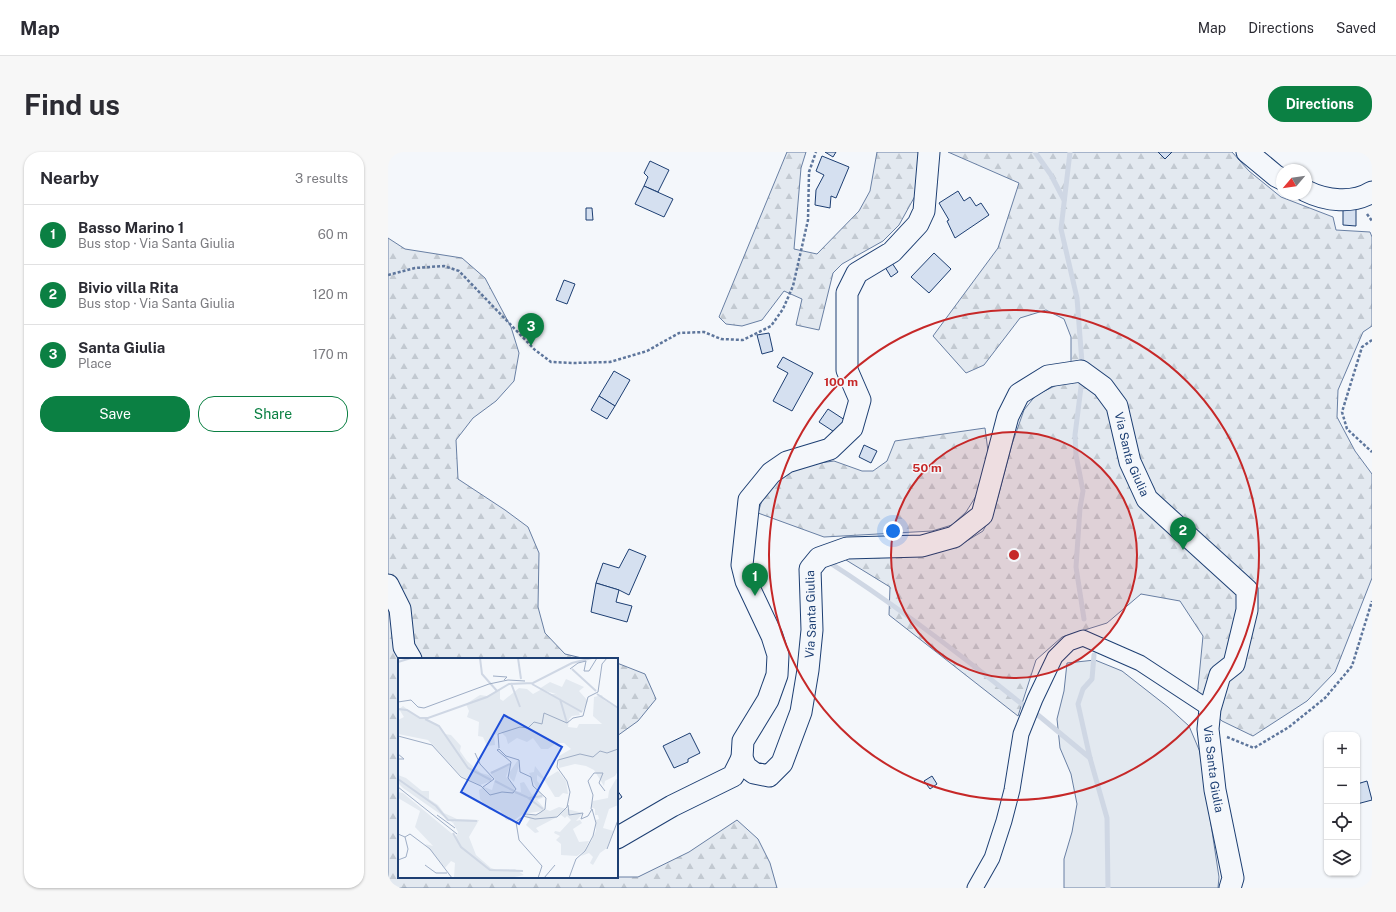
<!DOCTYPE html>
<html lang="en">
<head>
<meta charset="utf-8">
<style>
  :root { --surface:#fff; --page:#f7f7f7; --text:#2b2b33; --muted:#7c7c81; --line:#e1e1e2; --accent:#0b8043 }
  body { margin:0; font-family:"Public Sans",sans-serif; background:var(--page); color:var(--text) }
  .controls { position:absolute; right:12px; bottom:12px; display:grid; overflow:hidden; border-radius:8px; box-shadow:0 1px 3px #0004 }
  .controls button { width:36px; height:36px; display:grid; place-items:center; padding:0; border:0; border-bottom:1px solid var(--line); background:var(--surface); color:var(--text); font:20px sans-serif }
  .compass { position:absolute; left:888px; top:12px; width:36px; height:36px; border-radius:50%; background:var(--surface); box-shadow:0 1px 3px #0004; rotate:241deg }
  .you { position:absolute; left:505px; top:379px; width:14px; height:14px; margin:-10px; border:3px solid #fff; border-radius:50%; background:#1a73e8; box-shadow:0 0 0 6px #1a73e833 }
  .badge { display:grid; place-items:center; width:26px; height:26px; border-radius:50%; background:var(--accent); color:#fff; font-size:13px; font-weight:700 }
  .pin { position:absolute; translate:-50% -33px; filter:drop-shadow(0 1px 2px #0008) }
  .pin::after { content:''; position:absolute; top:21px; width:14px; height:12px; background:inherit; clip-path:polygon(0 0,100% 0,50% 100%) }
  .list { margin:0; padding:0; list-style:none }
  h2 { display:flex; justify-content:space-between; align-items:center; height:52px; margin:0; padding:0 16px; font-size:17px }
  h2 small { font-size:13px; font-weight:400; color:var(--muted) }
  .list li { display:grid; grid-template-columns:26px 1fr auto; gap:12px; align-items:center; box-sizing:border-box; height:60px; padding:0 16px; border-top:1px solid var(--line) }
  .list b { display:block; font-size:15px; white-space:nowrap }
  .list p { margin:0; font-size:13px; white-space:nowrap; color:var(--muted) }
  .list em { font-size:13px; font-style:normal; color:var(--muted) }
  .actions { display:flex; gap:8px; padding:12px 16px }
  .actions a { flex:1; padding:9px 0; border:1px solid var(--accent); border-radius:16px; text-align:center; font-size:14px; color:var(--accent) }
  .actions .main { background:var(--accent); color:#fff }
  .icon { flex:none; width:22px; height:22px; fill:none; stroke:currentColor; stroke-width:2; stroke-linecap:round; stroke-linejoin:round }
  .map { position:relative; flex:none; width:984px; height:736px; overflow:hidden; border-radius:16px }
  header { display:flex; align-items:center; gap:24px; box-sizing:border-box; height:56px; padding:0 20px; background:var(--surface); border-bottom:1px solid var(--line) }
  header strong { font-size:19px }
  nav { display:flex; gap:22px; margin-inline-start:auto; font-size:14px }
  .intro { display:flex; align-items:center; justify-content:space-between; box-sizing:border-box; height:96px; padding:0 24px }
  h1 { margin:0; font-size:28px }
  .button { padding:10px 18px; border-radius:16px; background:var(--accent); color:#fff; font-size:14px; font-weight:700 }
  main { display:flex; gap:24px; padding:0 24px }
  aside { flex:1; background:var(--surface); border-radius:16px; box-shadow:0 1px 3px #0004 }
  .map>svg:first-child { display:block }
  .grass { fill:#e3e9f0; stroke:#687fa3 }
  .forest { fill:url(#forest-firs); stroke:#687fa3 }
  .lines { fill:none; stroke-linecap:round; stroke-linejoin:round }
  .stream { stroke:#cfd7e4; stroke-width:5 }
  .building { fill:#d5e0f0; stroke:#1d3f73 }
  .street-casing { stroke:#1d3f73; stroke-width:17 }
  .secondary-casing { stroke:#1d3f73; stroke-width:23 }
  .path { stroke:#5e769c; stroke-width:2.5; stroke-dasharray:3 2; stroke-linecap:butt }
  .street { stroke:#f4f7fb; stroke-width:15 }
  .secondary { stroke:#f4f7fb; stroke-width:21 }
  .ring { fill:none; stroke:#c62828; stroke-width:2 }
  .labels { text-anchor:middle; stroke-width:3; stroke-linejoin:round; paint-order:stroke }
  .street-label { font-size:12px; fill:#1d3f73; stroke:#f4f7fb }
  .inset-river { fill:none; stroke:#cfd7e4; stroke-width:2 }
  .inset-road { fill:none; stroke:#9eadc5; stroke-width:1 }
  .view { fill:#1d4ed8; fill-opacity:0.15; stroke:#1d4ed8; stroke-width:2 }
  .inset-edge { fill:none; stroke:#1d3f73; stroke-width:2 }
  .centre { fill:#c62828; stroke:#f4f7fb; stroke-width:2 }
  .ring-label { font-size:12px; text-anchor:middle; font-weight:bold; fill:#c62828; stroke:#f4f7fb; stroke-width:3; stroke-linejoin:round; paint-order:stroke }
</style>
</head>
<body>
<header>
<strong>Map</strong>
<nav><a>Map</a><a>Directions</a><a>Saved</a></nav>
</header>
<div class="intro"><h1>Find us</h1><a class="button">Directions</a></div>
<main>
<aside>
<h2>Nearby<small>3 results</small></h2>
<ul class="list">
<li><span class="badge">1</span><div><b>Basso Marino 1</b><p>Bus stop · Via Santa Giulia</p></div><em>60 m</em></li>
<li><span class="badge">2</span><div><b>Bivio villa Rita</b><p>Bus stop · Via Santa Giulia</p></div><em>120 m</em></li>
<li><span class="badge">3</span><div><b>Santa Giulia</b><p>Place</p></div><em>170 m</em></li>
</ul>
<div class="actions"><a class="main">Save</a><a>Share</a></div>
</aside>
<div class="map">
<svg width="984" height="736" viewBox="0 0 984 736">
  <defs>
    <pattern id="forest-firs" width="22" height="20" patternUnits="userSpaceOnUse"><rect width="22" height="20" fill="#e3e9f0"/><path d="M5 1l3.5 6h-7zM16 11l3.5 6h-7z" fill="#c2c9d1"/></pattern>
  </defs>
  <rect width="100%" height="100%" fill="#f4f7fb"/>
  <polygon class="grass" points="707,508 734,519 780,555 801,574 812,600 831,725 830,736 676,736 676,707 684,680 689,652 683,622 672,596 669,567 676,539 679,511"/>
  <g class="forest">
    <polygon points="399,0 418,0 413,16 406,97 429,102 471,59 482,39 489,0 533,0 527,44 511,73 495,89 454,112 445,121 431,178 408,173 414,147 396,139 374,168 354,174 338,172 331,165"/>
    <polygon points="560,0 844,0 861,19 893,45 945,65 948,78 982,80 984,85 984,174 975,180 950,238 949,265 967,299 984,322 984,426 947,520 919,549 865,584 834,569 809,546 815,484 792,449 753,442 719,471 674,485 648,508 630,564 501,463 502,435 458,408 462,404 518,405 548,401 572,393 595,379 607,356 624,292 636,258 648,243 669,233 683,229 683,185 676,167 658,158 632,166 596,213 578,221 545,184 610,96 631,31"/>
    <polygon points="0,86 17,97 74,106 97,126 123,175 131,201 126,229 108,249 85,266 68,288 70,327 117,358 140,375 151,401 150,455 157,481 177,502 198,507 11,507 11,725 250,725 301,700 349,668 370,687 382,711 389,736 0,736"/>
    <polygon points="597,276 601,307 588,344 578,360 564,373 544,379 436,385 370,361 375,345 387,329 398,321 418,313 446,309 474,319 485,319 499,309 507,289"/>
    <polygon points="229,511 257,522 268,547 250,569 229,584"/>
  </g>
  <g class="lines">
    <g class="stream">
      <polyline points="647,0 663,23 676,48"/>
      <polyline points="682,0 673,77 689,146 694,211"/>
      <polyline points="694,227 687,283 688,303 695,339 692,356 688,415 696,467"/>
      <path d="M439,409C508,453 572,502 635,553"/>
      <polyline points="706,503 704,527 695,537 690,552 702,606 719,666 720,736"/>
      <polyline points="650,563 702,606"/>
    </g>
  </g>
  <g class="building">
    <polygon points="437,0 448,0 445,5"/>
    <polygon points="770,0 784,0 777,7"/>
    <polygon points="434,4 461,15 448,46 443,44 442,56 427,53 428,38 436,23 428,19"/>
    <polygon points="262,9 281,18 270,40 256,34 260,25 256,21"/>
    <polygon points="256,34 285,47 276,65 247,52"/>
    <polygon points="570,39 576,49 582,45 588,54 593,51 601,63 567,86 559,69 561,68 551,51"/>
    <polygon points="198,56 204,56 205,68 198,68"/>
    <polygon points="955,57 968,57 968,74 955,73"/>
    <polygon points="546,101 563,117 541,141 523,125"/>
    <polygon points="504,111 510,120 503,125 497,115"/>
    <polygon points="176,128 187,132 179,152 168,148"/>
    <polygon points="381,181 385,199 374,202 369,183"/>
    <polygon points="395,205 425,221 404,259 385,249 400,221 389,215"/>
    <polygon points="226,219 242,228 227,254 211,244"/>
    <polygon points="211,244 227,254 219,267 203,258"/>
    <polygon points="440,257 463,272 454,285 431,270"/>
    <polygon points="476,293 489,299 483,311 471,305"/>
    <polygon points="241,397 258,404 241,443 231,438 208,431 215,411 231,416"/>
    <polygon points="208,431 231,438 228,450 244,454 239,470 203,460"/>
    <polygon points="302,581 312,601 300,607 300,610 286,616 275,594"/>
    <polygon points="544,624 549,632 542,637 536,629"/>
    <polygon points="979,629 984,648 969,652 969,632"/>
    <polygon points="229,638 234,645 229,649"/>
  </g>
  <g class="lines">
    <defs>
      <polyline id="street" points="587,736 604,706 616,669 624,638 633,582 647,547 667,505 681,491 695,486 752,511 822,557"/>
      <g id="secondary">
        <path id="s1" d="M541,0L536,59L530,72L504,100L469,121L459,141V218L472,248L464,276L442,297L399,310L383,321L361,348L354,413L358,429L384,484L390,503L389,523L380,548L355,589L354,606L358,615L366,621L381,624L394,611L413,560L420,518L424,478L422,417L431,406L459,396L534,394L566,385L594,363L620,264L631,242L660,224L693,219L715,235L729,254L742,310L759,347L859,438V458L846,512L832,523L822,557L820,577L827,638L845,726L842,736"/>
        <polyline points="859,0 888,24 894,27"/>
        <path d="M918,39C938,49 965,52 984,40"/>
        <polyline points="0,433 12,457 16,495 23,507"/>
        <polyline points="229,686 284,654 345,624 354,606"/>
      </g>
    </defs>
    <use href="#street" class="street-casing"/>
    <use href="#secondary" class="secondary-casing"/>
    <g class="path">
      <polyline points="979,62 984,69"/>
      <polyline points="0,123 27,116 56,114 71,119 147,198 163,210 186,211 222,210 259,199 291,181 316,180 333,187 355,188 383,174 395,157 405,134 420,68 421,20 428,0"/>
      <polyline points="984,188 974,195 954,260 959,277 984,300"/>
      <polyline points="839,585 866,596 901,575 937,546 964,514 984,449"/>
    </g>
    <use href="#street" class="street"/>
    <use href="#secondary" class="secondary"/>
  </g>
  <circle cx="626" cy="403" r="123" fill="#c62828" fill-opacity=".12"/>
  <g class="ring">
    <circle cx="626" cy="403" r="123"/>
    <circle cx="626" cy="403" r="245"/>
  </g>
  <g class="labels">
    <g class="street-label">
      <text dy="4" stroke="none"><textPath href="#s1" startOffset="1453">Via Santa Giulia</textPath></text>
      <text dy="4" stroke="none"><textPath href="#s1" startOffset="924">Via Santa Giulia</textPath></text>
      <text dy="4" stroke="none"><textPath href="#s1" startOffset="1825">Via Santa Giulia</textPath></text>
    </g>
  </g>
  <g transform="translate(10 506)">
    <rect width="220" height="220" fill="#f4f7fb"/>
    <path d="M168,21L186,29L181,33L190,43L185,53L182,55L158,36L141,31L152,24L164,29ZM5,48L18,58L39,66L47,76L53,77L63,88L62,93L69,103L83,115L91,117L94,120L93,123L82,127L63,118L30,82L0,76V62L6,59L1,51ZM0,117L8,120L24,133H31V141L40,147L46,155L59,161L55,165L5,130L0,125Z" fill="#e3e9f0"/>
    <path d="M121,30L129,31L135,36L144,31L150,36H158L179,50L182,57L174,58L171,61L170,69L179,70L181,66H204L195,58L196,39L204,37L206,42L220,51V113L217,118L207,123L206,128L196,112L188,108L177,106L161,110V98L173,91L166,85H158L150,91H143L135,80L129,84L119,80L110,86L108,79L103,74L96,77L97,87L89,88L85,79L80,78L81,64L69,59L71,53L68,46L82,37L89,38L102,31V41L105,43ZM120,102L121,108L116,124L112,120L111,115ZM112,107L108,119L117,129V133L123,134L122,125L126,124L134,137L141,132L146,139L139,142L146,150L144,153L125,156L115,163L108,162L102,152H91L82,141L81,132L86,129L94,132L97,121L92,114ZM137,108L147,121L160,113L168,123L170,136L165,135L161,139H157L147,123L139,117V123L144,128L141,131L138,129L131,115L136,114ZM218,121L220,122V147L211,151L205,170L216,173L209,190L202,195L195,207L192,205L195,199L191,195L183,198L194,182L198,173V162L201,161L200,157H197V151L193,149L195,143L210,140L211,133ZM0,134L5,135L58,179L60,174L55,165L59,161L81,162L71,179L78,197L93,210L99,212L117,211L126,217L112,220L56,219L57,205L53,203L47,210L27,186L35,188L17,169L22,153L0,140ZM161,149L185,155L178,163L182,162L184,165L175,171L181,184L191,183L186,193L179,198L163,197V186L158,182L162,178L156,175L157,173L162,174L173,162L169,158L167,160L163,157L138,170L141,174L137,175L128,167L132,161L126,157H138L147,151L152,153Z" fill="#e3e9f0"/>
    <path class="inset-river" d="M82,0L84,16L99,33M120,0L123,21M0,4L13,0M174,11L198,33M113,25L122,49M134,26L184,54M199,36L220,50M162,41L169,65M0,51L9,52L22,60H30L89,39L111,26L135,25L174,5L194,0M27,61L41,68L70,110L93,122M93,115L112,106M0,121L38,148L50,162L79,163M97,123L116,133M117,134L129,139L145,151M131,140L144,138M55,175L63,189L92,212L125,213"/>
    <path class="inset-road" d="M172,11L180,5L188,3L186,13H191L199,0M95,18L109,19L106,22M0,44L13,42L20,49L26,50L91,26L110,22L127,23M0,78L34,87L63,119L83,128L92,137L104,134L115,135L118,131L110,120L113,104L99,92L101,91L108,98L121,102L122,114L133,119L135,128L148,140L147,151L143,154L138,157L128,156L118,164L121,182L144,208L140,220M101,90L100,76L122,69L130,70L136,64L144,66L146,55L169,65L175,60L185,58L190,39L200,34L204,6L209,0M77,95L82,106L96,121L85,129M0,96L6,101H0M0,129L59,176M170,147L171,157L185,155L183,161L190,158L194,151L198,165L195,178L187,193L178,201L171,220M193,151L195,137L190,123L196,115H205L201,125L207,133M39,157L57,170M125,158L137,161L159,159L169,149L172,134L169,123L159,109L160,102L182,96L195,99L202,93L209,95L220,91M0,176L7,179L10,191L8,199L0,202M7,179L12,176L32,191L54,220M209,191L220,162M27,207L38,215H49M146,220L157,207"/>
    <path class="view" d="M106,57L164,89L121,166L63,134Z"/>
    <rect width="220" height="220" class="inset-edge"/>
  </g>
  <circle cx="626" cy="403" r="6" class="centre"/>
  <g class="ring-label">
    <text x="453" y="234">100 m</text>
    <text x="539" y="320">50 m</text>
  </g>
</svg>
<div class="controls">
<button>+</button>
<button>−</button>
<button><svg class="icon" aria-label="locate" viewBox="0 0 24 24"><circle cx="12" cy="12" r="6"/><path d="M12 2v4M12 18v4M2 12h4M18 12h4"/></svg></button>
<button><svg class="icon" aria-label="layers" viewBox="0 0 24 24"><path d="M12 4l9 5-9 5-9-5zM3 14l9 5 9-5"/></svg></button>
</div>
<svg class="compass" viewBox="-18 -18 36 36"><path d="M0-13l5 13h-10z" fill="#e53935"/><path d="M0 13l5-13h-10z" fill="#7c7c81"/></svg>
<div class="you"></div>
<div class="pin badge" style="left:367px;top:444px">1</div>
<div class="pin badge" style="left:795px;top:398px">2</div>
<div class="pin badge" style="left:143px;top:194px">3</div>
</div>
</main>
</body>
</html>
